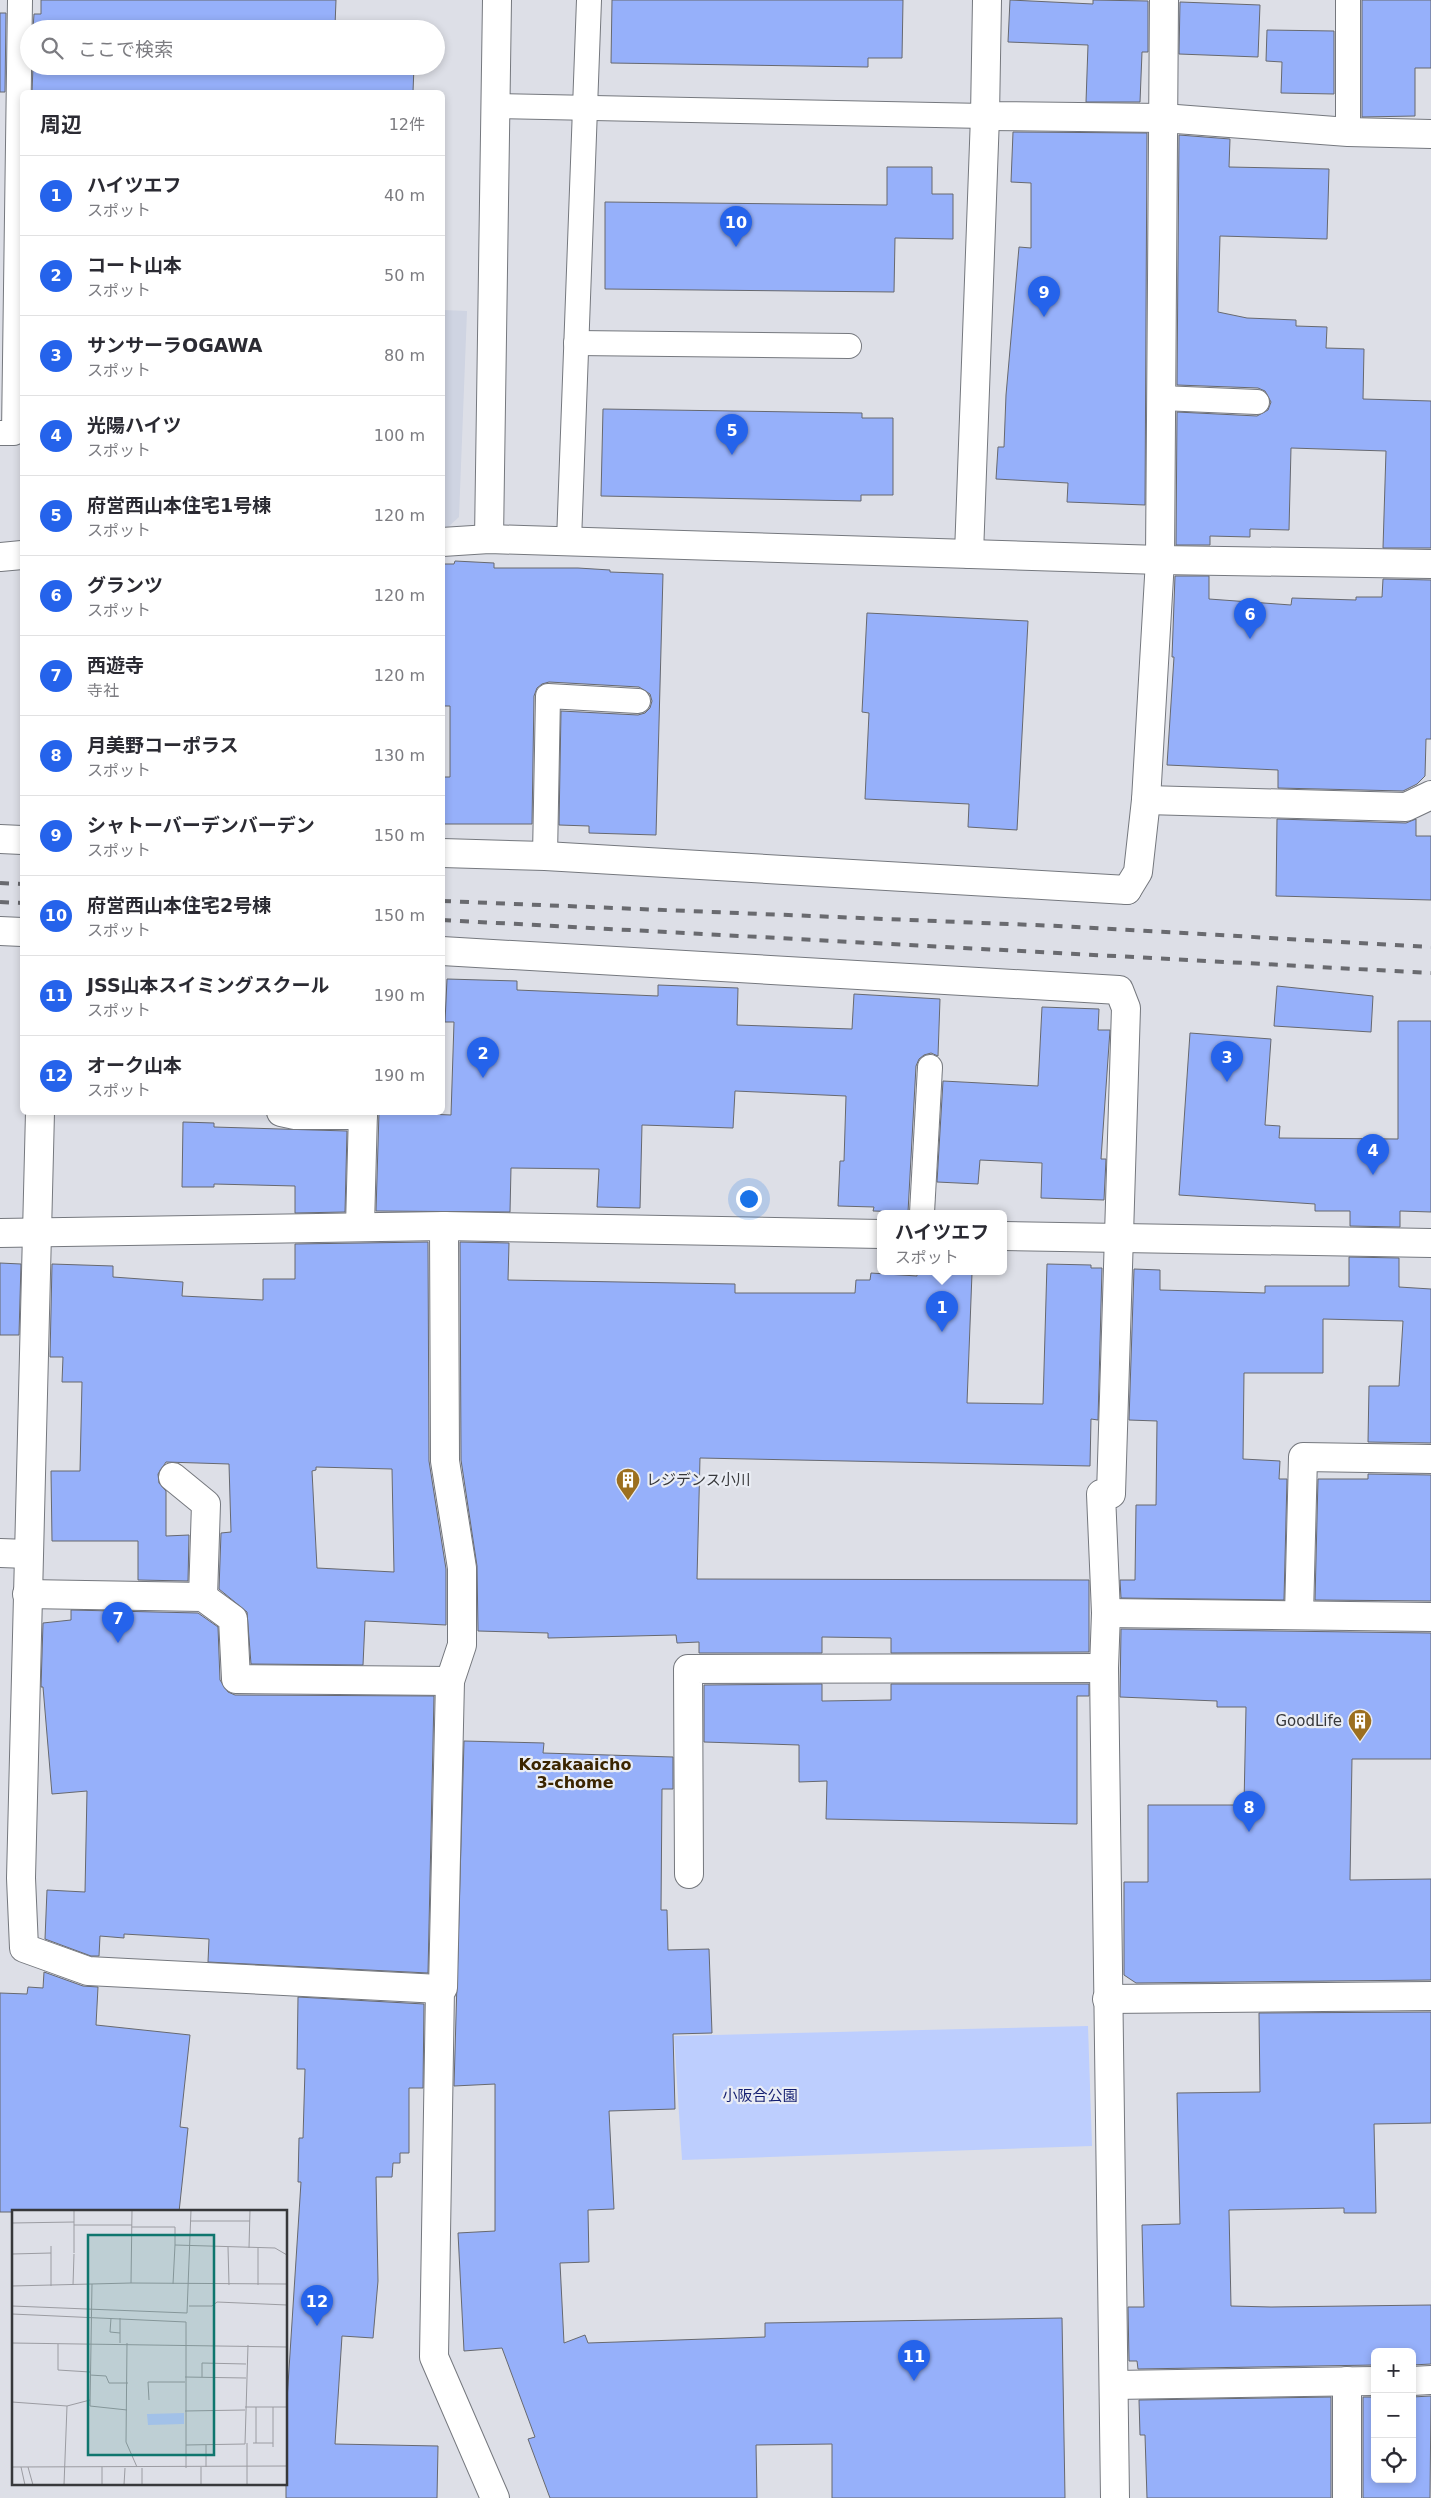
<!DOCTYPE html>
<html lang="ja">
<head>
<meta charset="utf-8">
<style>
  :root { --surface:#fff; --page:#f7f7f7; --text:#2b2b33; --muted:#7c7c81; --line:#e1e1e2; --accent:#2563eb }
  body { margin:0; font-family:"DejaVu Sans","Noto Sans JP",sans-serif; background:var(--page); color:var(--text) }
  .controls { position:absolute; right:15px; bottom:15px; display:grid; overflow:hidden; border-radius:8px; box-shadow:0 2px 8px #0003 }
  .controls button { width:45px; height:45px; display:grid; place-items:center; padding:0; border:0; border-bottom:1px solid var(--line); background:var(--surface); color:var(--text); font:25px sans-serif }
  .you { position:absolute; left:748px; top:1198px; width:18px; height:18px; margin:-12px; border:4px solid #fff; border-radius:50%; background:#1a73e8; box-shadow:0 0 0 8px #1a73e833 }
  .badge { display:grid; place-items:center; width:32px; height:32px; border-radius:50%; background:var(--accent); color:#fff; font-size:16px; font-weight:700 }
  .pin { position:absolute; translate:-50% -41px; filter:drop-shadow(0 1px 2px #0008) }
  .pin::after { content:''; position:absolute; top:26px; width:18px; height:15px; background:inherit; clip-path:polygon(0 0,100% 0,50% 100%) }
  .popup { position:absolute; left:877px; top:1210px; width:130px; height:65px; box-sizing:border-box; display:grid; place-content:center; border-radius:8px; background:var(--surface); filter:drop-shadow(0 1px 4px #0005); font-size:16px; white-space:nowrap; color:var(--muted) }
  .popup b { font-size:19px; color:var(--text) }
  .popup::after { content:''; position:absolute; left:50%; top:100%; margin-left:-10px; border:10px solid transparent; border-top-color:var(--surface) }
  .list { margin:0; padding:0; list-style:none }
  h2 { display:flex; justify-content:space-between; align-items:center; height:65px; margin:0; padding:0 20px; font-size:21px }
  h2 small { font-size:16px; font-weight:400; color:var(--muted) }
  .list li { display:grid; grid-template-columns:32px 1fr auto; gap:15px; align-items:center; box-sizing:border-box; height:80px; padding:0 20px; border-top:1px solid var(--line) }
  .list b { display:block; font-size:19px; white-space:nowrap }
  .list p { margin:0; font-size:16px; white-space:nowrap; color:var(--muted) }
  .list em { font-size:16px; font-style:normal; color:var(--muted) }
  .icon { flex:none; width:28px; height:28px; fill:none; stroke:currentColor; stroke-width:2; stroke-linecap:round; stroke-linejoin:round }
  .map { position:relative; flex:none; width:1431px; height:2498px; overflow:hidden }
  .search { position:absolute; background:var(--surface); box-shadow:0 2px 8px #0003; left:20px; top:20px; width:425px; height:55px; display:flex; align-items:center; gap:12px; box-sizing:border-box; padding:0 18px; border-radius:28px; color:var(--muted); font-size:19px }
  .panel { position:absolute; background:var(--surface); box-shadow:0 2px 8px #0003; left:20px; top:90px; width:425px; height:1025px; border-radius:8px }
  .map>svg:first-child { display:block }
  .built { fill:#cfd4e2 }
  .green { fill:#bdcefe }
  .building { fill:#96b0fa; stroke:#67696f; fill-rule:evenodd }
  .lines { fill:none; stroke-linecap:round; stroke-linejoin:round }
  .service-casing { stroke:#75787e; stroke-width:26 }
  .minor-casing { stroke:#75787e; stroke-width:30 }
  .tertiary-casing { stroke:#75787e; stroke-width:30 }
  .service { stroke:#fff; stroke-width:24 }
  .minor { stroke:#fff; stroke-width:28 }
  .tertiary { stroke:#fff; stroke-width:28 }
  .rail { stroke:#696a6f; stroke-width:4; stroke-dasharray:9 9; stroke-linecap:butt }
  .labels { text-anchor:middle; stroke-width:4.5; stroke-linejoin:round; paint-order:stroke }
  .poi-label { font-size:15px; fill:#37383b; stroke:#eaedf4; text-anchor:start }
  .park-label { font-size:15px; fill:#131e70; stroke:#eaedf4 }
  .neighbourhood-label { font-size:16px; font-weight:bold; fill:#3b2500; stroke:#eaedf4 }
  .inset-road { fill:none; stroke:#9b9ca2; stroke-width:1 }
  .view { fill:#0f766e; fill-opacity:0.15; stroke:#0f766e; stroke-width:2.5 }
  .inset-edge { fill:none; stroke:#37383b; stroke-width:2.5 }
</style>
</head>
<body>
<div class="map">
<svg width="1431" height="2498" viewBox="0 0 1431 2498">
  <rect width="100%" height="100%" fill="#dddfe7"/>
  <polygon class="built" points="443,310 467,311 459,517 448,527 442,527"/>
  <polygon class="green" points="1088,2026 1092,2146 682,2160 674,2036"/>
  <g class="building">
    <polygon points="41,0 336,0 335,26 414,29 33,29 34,14 41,14"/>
    <polygon points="612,0 903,0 902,58 868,58 868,67 611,63"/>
    <polygon points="1010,0 1093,4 1093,0 1148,1 1148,52 1142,52 1140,102 1086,102 1088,45 1008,42"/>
    <polygon points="1362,0 1431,0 1431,68 1415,68 1415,116 1362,117"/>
    <polygon points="1180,2 1260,5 1258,57 1179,54"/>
    <polygon points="0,13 6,13 5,92 0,92"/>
    <polygon points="1267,30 1334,31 1334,94 1281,93 1282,62 1266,61"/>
    <polygon points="33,66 414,66 413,92 32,92"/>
    <polygon points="1013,132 1147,133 1145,505 1067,502 1068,483 996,479 998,447 1004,447 1006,395 1019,247 1031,248 1031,183 1011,182"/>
    <polygon points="1179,135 1230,139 1229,167 1329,169 1327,239 1220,236 1218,312 1247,318 1296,320 1296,326 1327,327 1326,348 1364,349 1363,399 1431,401 1431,548 1383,548 1386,451 1291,448 1289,530 1250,529 1250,537 1210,536 1210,545 1176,545 1177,412 1257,416 1268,410 1271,402 1265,391 1258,388 1177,385"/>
    <polygon points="887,167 932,167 932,194 953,194 953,239 895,238 894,292 605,289 605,202 887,205"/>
    <polygon points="603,409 862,413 862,418 893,418 893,495 861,495 861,501 601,496"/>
    <polygon points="455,561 494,563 494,568 578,568 610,570 610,572 663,574 656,835 589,833 589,826 559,825 561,711 638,715 645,713 650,708 652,701 650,694 639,687 549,682 542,684 537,688 534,696 532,824 442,824 442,777 450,777 450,706 442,706 442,564 454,564"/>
    <polygon points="1175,576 1209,576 1209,599 1291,605 1292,598 1356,600 1356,597 1382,597 1383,579 1431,580 1431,739 1426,739 1425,776 1417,784 1403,791 1278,788 1278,770 1167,765 1174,657 1172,657"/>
    <polygon points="867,613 1028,621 1017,830 968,827 969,804 865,799 869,713 862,712"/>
    <polygon points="1277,819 1406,823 1416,819 1416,836 1431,836 1431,900 1276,896"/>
    <polygon points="447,979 517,981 517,990 658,996 658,985 738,988 737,1025 852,1029 854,994 940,999 938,1056 931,1053 924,1055 919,1059 916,1066 908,1212 873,1211 874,1207 838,1206 840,1161 844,1161 846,1096 735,1091 733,1128 642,1125 640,1208 597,1207 599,1169 511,1168 510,1212 376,1211 379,1112 451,1115 454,1022 445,1022"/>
    <polygon points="1277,986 1373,996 1371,1032 1274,1026"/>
    <polygon points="1042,1007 1099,1009 1098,1030 1110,1030 1101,1159 1106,1159 1104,1200 1041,1198 1042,1163 980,1160 978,1184 937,1182 943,1081 1038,1086"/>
    <polygon points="1398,1021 1431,1021 1431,1212 1400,1211 1400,1227 1350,1226 1350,1211 1315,1211 1315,1204 1179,1195 1190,1033 1271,1039 1265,1125 1280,1126 1279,1138 1398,1139"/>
    <polygon points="183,1122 214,1123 214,1127 347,1131 345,1212 295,1213 295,1186 214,1184 214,1187 182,1187"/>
    <path d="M428,1242L429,1461L446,1569V1625L365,1621L363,1665L251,1664L247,1612L219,1589L221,1533L231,1532L229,1464L166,1462L158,1474L159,1483L166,1491V1536L189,1535L188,1581L138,1580V1541H52L51,1471H80L82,1382H62L63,1357H50L52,1264L113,1266V1277L183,1282L182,1296L263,1300V1279H295V1244ZM316,1467L392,1469L394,1572L317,1568L312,1471L316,1470Z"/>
    <polygon points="460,1242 509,1243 508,1280 735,1284 735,1293 855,1293 856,1280 870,1280 871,1273 917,1276 917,1271 972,1273 967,1403 1043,1404 1047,1264 1091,1265 1091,1268 1102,1268 1098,1420 1091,1419 1090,1466 700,1458 697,1579 1089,1580 1089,1652 891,1653 891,1638 822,1637 822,1653 699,1653 699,1642 677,1643 676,1635 548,1638 548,1633 478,1631 477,1566 461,1460"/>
    <polygon points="1349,1257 1399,1258 1399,1287 1431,1289 1431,1443 1368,1442 1369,1386 1399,1386 1403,1321 1323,1319 1323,1373 1244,1373 1243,1459 1280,1461 1279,1479 1287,1479 1284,1600 1121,1598 1120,1580 1135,1580 1136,1505 1156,1505 1157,1421 1129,1420 1134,1269 1160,1270 1160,1290 1265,1293 1265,1286 1349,1286"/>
    <polygon points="0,1263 21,1264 19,1335 0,1335"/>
    <polygon points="1368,1474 1431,1475 1431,1601 1315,1600 1318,1479 1368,1479"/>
    <polygon points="71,1610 198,1613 218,1627 220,1680 228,1692 235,1695 434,1696 428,1973 208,1962 209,1939 124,1934 124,1938 100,1936 99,1956 91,1956 45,1939 47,1890 85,1892 87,1791 52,1794 43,1687 41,1687 43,1623 71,1620"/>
    <polygon points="1121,1629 1431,1633 1431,1759 1352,1759 1350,1880 1431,1879 1431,1980 1136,1983 1124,1975 1124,1882 1148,1882 1148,1805 1244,1805 1246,1707 1217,1707 1217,1701 1120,1697"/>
    <polygon points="822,1684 822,1701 891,1700 891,1684 1089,1684 1089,1696 1077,1696 1077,1824 826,1819 827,1781 799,1782 799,1745 704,1742 704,1685"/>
    <polygon points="464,1741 544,1743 543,1753 673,1757 673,1789 662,1789 661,1910 667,1910 668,1950 709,1949 712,2033 673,2034 675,2109 609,2111 614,2209 588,2210 589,2262 560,2263 564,2343 585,2335 588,2343 765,2337 765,2323 1062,2318 1065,2498 832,2498 832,2444 756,2445 757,2498 550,2498 528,2439 535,2437 502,2348 464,2351 458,2233 495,2231 495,2084 454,2086"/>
    <polygon points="44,1972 83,1986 98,1987 96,2025 190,2035 180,2127 188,2128 179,2212 0,2212 0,1993 27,1994 28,1987 43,1988"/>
    <polygon points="298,1997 424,2004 423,2088 409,2088 409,2153 400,2153 400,2163 393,2163 392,2177 376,2177 378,2281 373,2338 342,2336 335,2444 438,2446 437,2498 286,2498 286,2416 301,2182 298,2182 299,2138 303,2138 305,2069 297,2069"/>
    <polygon points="1431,2012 1431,2123 1374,2124 1376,2213 1344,2213 1344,2208 1229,2210 1231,2306 1271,2307 1431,2305 1431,2364 1412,2365 1412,2352 1375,2352 1375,2365 1138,2369 1137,2361 1129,2361 1128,2307 1144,2307 1142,2225 1180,2224 1177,2093 1260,2092 1259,2013"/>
    <polygon points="1431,2396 1430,2498 1363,2498 1363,2397 1375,2397 1375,2479 1412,2479 1412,2397"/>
    <polygon points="1331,2397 1331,2498 1147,2498 1145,2435 1140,2435 1139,2400"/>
  </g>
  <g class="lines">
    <defs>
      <g id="service">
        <polyline points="1348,0 1348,132"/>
        <polyline points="495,106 985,116"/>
        <polyline points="576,343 849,346"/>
        <polyline points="1161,398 1257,402"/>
        <polyline points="0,433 14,433 20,0"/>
        <polyline points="569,541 589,0"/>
        <polyline points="545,856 548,696 638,701"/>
        <polyline points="922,1213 930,1067"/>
      </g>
      <g id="minor">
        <polyline points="987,0 985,116 1163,118 1348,132 1431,134"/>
        <polyline points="489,539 497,0"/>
        <polyline points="442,542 489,539 1160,560 1431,564"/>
        <polyline points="969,554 985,116"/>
        <polyline points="0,557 22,555"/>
        <polyline points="1146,800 1406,807 1431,795"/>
        <polyline points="1127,890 1138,872 1146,800 1160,560 1164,0"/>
        <polyline points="0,931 22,932"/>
        <polyline points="442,951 1119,990 1126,1008 1111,1494 1101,1494 1106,1613 1104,1668 1115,2498"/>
        <polyline points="40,1112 21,1878 24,1948 88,1971 440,1989"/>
        <polyline points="281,1112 295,1115 363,1115"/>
        <polyline points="360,1226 363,1112"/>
        <polyline points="444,1226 445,1461 462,1568 462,1645 450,1681 443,1988 440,1989 434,2357 495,2498"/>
        <polyline points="0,1233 444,1226 881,1234"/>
        <polyline points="1003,1236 1431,1243"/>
        <polyline points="173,1477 206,1504 203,1597"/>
        <polyline points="0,1553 28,1554"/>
        <polyline points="27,1594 203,1597 233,1619 236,1679 450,1681"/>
        <polyline points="1106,1613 1431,1617"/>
        <polyline points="1299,1615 1303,1457 1431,1459"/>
        <polyline points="689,1874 688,1669 1104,1668"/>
        <polyline points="1107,1999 1431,1996"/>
        <polyline points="1412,2381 1431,2380"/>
        <polyline points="1114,2385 1375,2381"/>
        <polyline points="1347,2498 1347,2381"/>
      </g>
      <g id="tertiary">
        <polyline points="0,839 22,840"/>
        <polyline points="442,853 545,856 1127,890"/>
      </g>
    </defs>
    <use href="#service" class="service-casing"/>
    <use href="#minor" class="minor-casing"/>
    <use href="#tertiary" class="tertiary-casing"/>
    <use href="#service" class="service"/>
    <use href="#minor" class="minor"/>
    <use href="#tertiary" class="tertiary"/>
    <g class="rail">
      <polyline points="0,883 22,884"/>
      <polyline points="442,901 1058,926 1431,947"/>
      <polyline points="0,902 22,903"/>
      <polyline points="442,920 1431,973"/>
    </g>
  </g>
  <defs>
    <symbol id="building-pin" viewBox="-11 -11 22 30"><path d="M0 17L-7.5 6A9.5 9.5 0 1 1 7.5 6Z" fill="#9c6f1f" stroke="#eaedf4"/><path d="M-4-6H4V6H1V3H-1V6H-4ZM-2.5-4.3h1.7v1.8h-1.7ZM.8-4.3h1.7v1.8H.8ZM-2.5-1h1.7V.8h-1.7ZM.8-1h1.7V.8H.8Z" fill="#fff"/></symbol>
  </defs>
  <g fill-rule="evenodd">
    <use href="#building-pin" x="614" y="1466" width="28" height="38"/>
    <use href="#building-pin" x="1346" y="1707" width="28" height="38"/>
  </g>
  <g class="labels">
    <g class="poi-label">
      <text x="646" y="1485">レジデンス小川</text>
      <text x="1342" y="1726" text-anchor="end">GoodLife</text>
    </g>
    <g class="park-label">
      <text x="760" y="2101">小阪合公園</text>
    </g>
    <g class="neighbourhood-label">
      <text x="575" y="1770">Kozakaaicho<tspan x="575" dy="18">3-chome</tspan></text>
    </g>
  </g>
  <g transform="translate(12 2210)">
    <rect width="275" height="275" fill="#dddfe7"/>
    <path d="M172,203V214L136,215L135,204Z" fill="#bdcefe"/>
    <path class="inset-road" d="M178,11H238M0,13L62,12M62,15H120M120,17H163V35L263,38L275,45M39,36V76M216,37L217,75M237,38L238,0M62,43V0M0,44L39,43M119,73L120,0M80,74L78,196L115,200M161,74L163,35M61,75L62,44M246,75V38M0,76L119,73L275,74M0,96L175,103L179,0M177,96H200L205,92L275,95M0,104L174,112V258M99,108L98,122L108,123M0,133L275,137M108,133V108M115,133L114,232L125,257M46,134V160L78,162M78,165L94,166L97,173H116M173,167L234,168M190,167V153L234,154M137,190L136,172H173M0,192L55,196L78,190M233,197H275M244,197V233M261,197V237M173,201L233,200M241,233H261M174,235L233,234L236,135M0,257L275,256M9,257L13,275M16,257L21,275M189,257V275M194,257V235M52,275L55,196M90,275V257M112,275L113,258M130,275V258M235,275V233"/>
    <path class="view" d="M76,25H202V245H76Z"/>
    <rect width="275" height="275" class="inset-edge"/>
  </g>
</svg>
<div class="controls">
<button>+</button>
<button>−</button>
<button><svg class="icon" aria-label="locate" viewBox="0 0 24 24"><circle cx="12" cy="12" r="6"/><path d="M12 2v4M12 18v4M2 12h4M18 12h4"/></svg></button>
</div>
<div class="you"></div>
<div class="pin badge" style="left:942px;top:1332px">1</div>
<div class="popup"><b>ハイツエフ</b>スポット</div>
<div class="pin badge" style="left:483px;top:1078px">2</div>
<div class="pin badge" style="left:1227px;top:1082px">3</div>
<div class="pin badge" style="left:1373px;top:1175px">4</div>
<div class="pin badge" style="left:732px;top:455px">5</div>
<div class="pin badge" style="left:1250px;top:639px">6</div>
<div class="pin badge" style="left:118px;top:1643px">7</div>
<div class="pin badge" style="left:1249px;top:1832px">8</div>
<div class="pin badge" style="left:1044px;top:317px">9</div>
<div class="pin badge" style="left:736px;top:247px">10</div>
<div class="pin badge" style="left:914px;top:2381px">11</div>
<div class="pin badge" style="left:317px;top:2326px">12</div>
<div class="search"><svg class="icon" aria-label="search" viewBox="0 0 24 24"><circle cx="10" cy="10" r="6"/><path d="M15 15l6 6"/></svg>ここで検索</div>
<section class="panel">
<h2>周辺<small>12件</small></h2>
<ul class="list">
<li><span class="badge">1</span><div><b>ハイツエフ</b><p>スポット</p></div><em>40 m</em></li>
<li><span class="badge">2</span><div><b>コート山本</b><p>スポット</p></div><em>50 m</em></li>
<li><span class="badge">3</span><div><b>サンサーラOGAWA</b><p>スポット</p></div><em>80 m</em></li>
<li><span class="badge">4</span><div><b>光陽ハイツ</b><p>スポット</p></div><em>100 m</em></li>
<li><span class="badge">5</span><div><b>府営西山本住宅1号棟</b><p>スポット</p></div><em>120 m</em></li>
<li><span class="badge">6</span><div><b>グランツ</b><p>スポット</p></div><em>120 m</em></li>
<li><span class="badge">7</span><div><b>西遊寺</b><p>寺社</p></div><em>120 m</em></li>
<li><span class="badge">8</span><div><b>月美野コーポラス</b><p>スポット</p></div><em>130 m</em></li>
<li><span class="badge">9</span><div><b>シャトーバーデンバーデン</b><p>スポット</p></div><em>150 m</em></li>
<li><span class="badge">10</span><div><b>府営西山本住宅2号棟</b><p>スポット</p></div><em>150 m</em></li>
<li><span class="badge">11</span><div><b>JSS山本スイミングスクール</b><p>スポット</p></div><em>190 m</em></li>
<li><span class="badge">12</span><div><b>オーク山本</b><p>スポット</p></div><em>190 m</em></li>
</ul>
</section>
</div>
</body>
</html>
